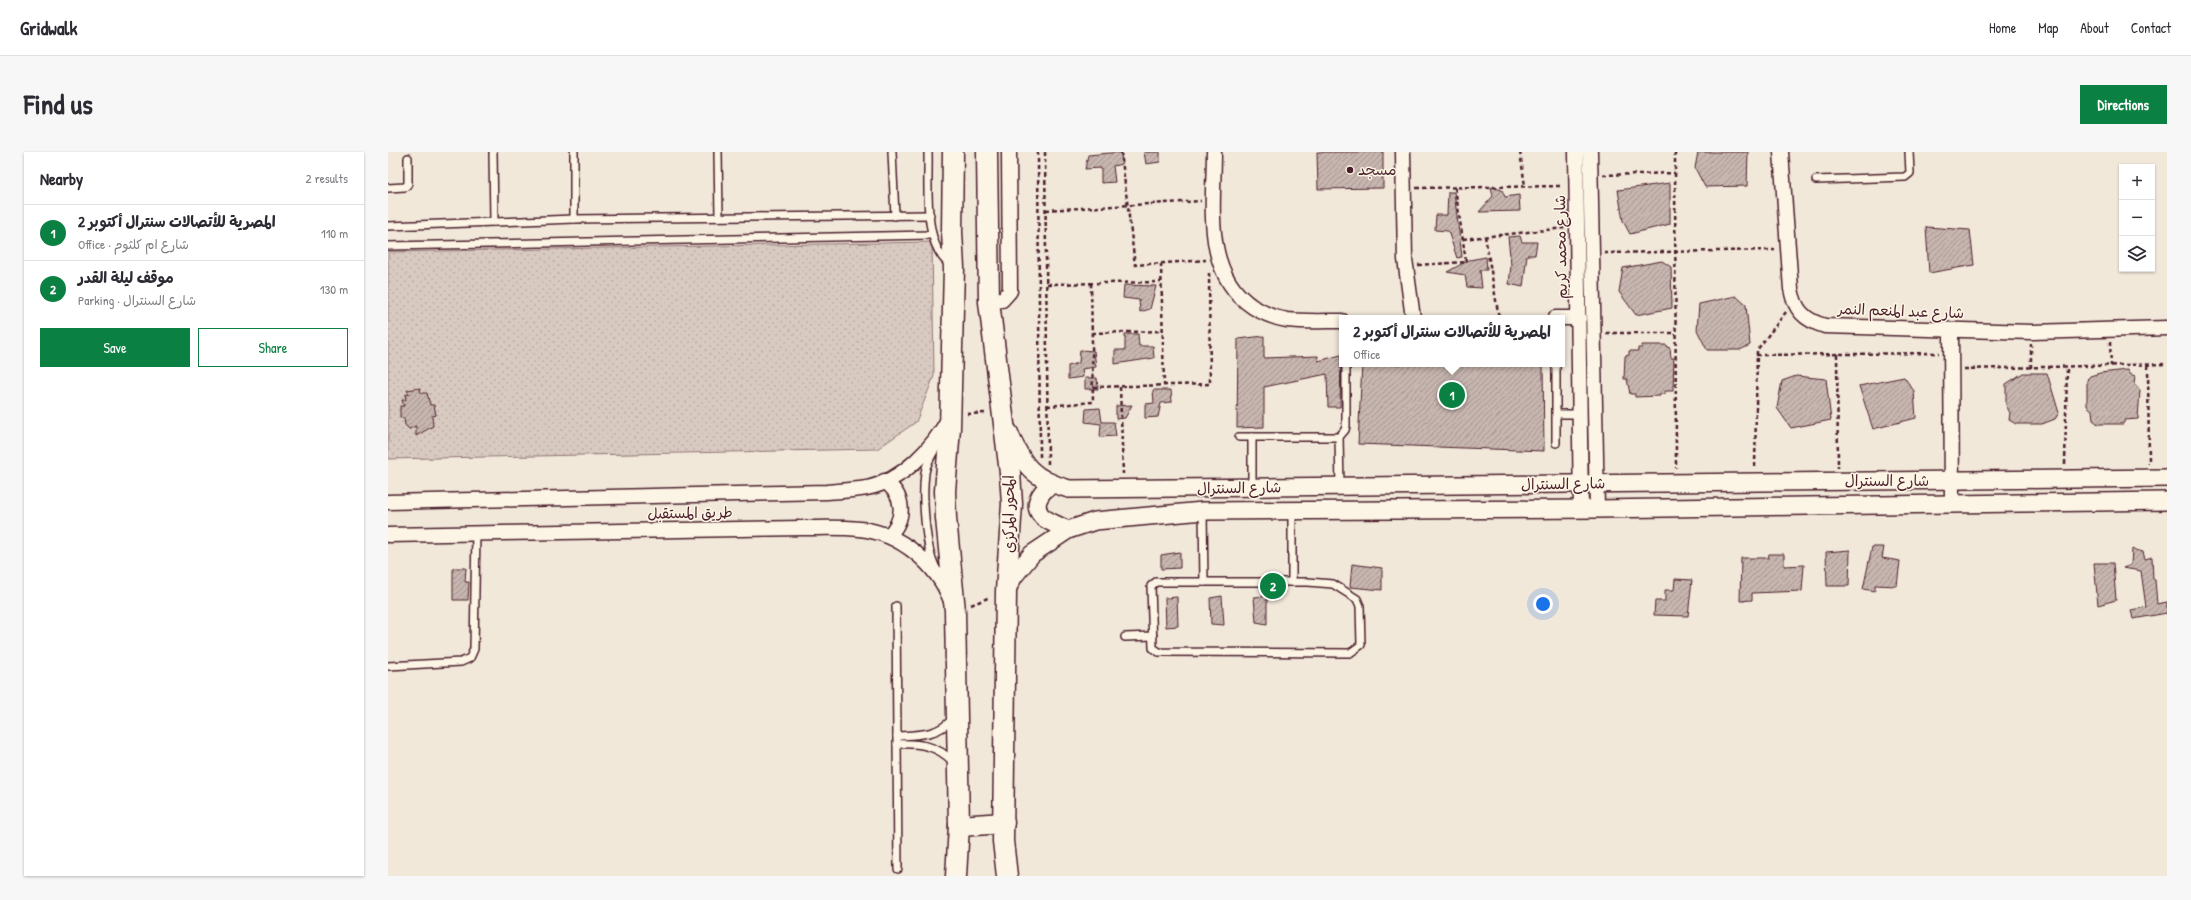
<!DOCTYPE html>
<html lang="en">
<head>
<meta charset="utf-8">
<style>
  :root { --surface:#fff; --page:#f7f7f7; --text:#2b2b33; --muted:#7c7c81; --line:#e1e1e2; --accent:#0b8043 }
  body { margin:0; font-family:"Patrick Hand","Playpen Sans Arabic",sans-serif; background:var(--page); color:var(--text) }
  .controls { position:absolute; right:12px; top:12px; display:grid; overflow:hidden; border-radius:0px; box-shadow:0 1px 3px #0004 }
  .controls button { width:36px; height:36px; display:grid; place-items:center; padding:0; border:0; border-bottom:1px solid var(--line); background:var(--surface); color:var(--text); font:20px sans-serif }
  .you { position:absolute; left:1155px; top:452px; width:14px; height:14px; margin:-10px; border:3px solid #fff; border-radius:50%; background:#1a73e8; box-shadow:0 0 0 6px #1a73e833 }
  .badge { display:grid; place-items:center; width:26px; height:26px; border-radius:50%; background:var(--accent); color:#fff; font-size:13px; font-weight:700 }
  .pin { position:absolute; translate:-50% -50%; border:2px solid #fff; box-shadow:0 1px 4px #0006 }
  .popup { position:absolute; left:951px; top:163px; width:226px; height:52px; box-sizing:border-box; display:grid; place-content:center; border-radius:0px; background:var(--surface); filter:drop-shadow(0 1px 3px #0005); font-size:13px; white-space:nowrap; color:var(--muted) }
  .popup b { font-size:15px; color:var(--text) }
  .popup::after { content:''; position:absolute; left:50%; top:100%; margin-left:-8px; border:8px solid transparent; border-top-color:var(--surface) }
  .list { margin:0; padding:0; list-style:none }
  h2 { display:flex; justify-content:space-between; align-items:center; height:52px; margin:0; padding:0 16px; font-size:17px }
  h2 small { font-size:13px; font-weight:400; color:var(--muted) }
  .list li { display:grid; grid-template-columns:26px 1fr auto; gap:12px; align-items:center; box-sizing:border-box; height:56px; padding:0 16px; border-top:1px solid var(--line) }
  .list b { display:block; font-size:15px; white-space:nowrap }
  .list p { margin:0; font-size:13px; white-space:nowrap; color:var(--muted) }
  .list em { font-size:13px; font-style:normal; color:var(--muted) }
  .actions { display:flex; gap:8px; padding:12px 16px }
  .actions a { flex:1; padding:9px 0; border:1px solid var(--accent); border-radius:0px; text-align:center; font-size:14px; color:var(--accent) }
  .actions .main { background:var(--accent); color:#fff }
  .icon { flex:none; width:22px; height:22px; fill:none; stroke:currentColor; stroke-width:2; stroke-linecap:round; stroke-linejoin:round }
  .map { position:relative; flex:none; width:1779px; height:724px; overflow:hidden; border-radius:0px }
  header { display:flex; align-items:center; gap:24px; box-sizing:border-box; height:56px; padding:0 20px; background:var(--surface); border-bottom:1px solid var(--line) }
  header strong { font-size:19px }
  nav { display:flex; gap:22px; margin-inline-start:auto; font-size:14px }
  .intro { display:flex; align-items:center; justify-content:space-between; box-sizing:border-box; height:96px; padding:0 24px }
  h1 { margin:0; font-size:28px }
  .button { padding:10px 18px; border-radius:0px; background:var(--accent); color:#fff; font-size:14px; font-weight:700 }
  main { display:flex; gap:24px; padding:0 24px }
  aside { flex:1; background:var(--surface); border-radius:0px; box-shadow:0 1px 3px #0004 }
  .map>svg:first-child { display:block }
  .park { fill:url(#park-dots); stroke:#917476 }
  .building { fill:url(#building-hatch); stroke:#4a1f2b }
  .lines { fill:none; stroke-linecap:round; stroke-linejoin:round }
  .service-casing { stroke:#4a1f2b; stroke-width:10 }
  .minor-casing { stroke:#4a1f2b; stroke-width:17 }
  .tertiary-casing { stroke:#4a1f2b; stroke-width:20 }
  .secondary-casing { stroke:#4a1f2b; stroke-width:23 }
  .path { stroke:#4a1f2b; stroke-width:2.5; stroke-dasharray:4 3; stroke-linecap:butt }
  .service { stroke:#fcf5e5; stroke-width:7 }
  .minor { stroke:#fcf5e5; stroke-width:14 }
  .tertiary { stroke:#fcf5e5; stroke-width:17 }
  .secondary { stroke:#fcf5e5; stroke-width:20 }
  .poi-dot { fill:#4a1f2b; stroke:#fcf5e5; stroke-width:1.5 }
  .labels { text-anchor:middle; stroke-width:3; stroke-linejoin:round; paint-order:stroke }
  .poi-label { font-size:15px; fill:#4a1f2b; stroke:#fcf5e5; text-anchor:start }
  .street-label { font-size:15px; fill:#4a1f2b; stroke:#fcf5e5 }
</style>
</head>
<body>
<header>
<strong>Gridwalk</strong>
<nav><a>Home</a><a>Map</a><a>About</a><a>Contact</a></nav>
</header>
<div class="intro"><h1>Find us</h1><a class="button">Directions</a></div>
<main>
<aside>
<h2>Nearby<small>2 results</small></h2>
<ul class="list">
<li><span class="badge">1</span><div><b>المصرية للأتصالات سنترال أكتوبر 2</b><p>Office · شارع ام كلثوم</p></div><em>110 m</em></li>
<li><span class="badge">2</span><div><b>موقف ليلة القدر</b><p>Parking · شارع السنترال</p></div><em>130 m</em></li>
</ul>
<div class="actions"><a class="main">Save</a><a>Share</a></div>
</aside>
<div class="map">
<svg width="1779" height="724" viewBox="0 0 1779 724">
  <defs>
    <pattern id="park-dots" width="8" height="8" patternUnits="userSpaceOnUse"><rect width="8" height="8" fill="#d8cac0"/><path d="M2 2h.1M6 6h.1" fill="none" stroke="#bbada5" stroke-width="1.8" stroke-linecap="round"/></pattern>
    <pattern id="building-hatch" width="6" height="6" patternUnits="userSpaceOnUse"><rect width="6" height="6" fill="#c7b6af"/><path d="M-1 1l2-2M0 6l6-6M5 7l2-2" fill="none" stroke="#a4938f"/></pattern>
  </defs>
  <rect width="100%" height="100%" fill="#f1e8da"/>
  <filter id="ink" filterUnits="userSpaceOnUse"><feTurbulence type="fractalNoise" baseFrequency=".025" numOctaves="2"/><feDisplacementMap in="SourceGraphic" scale="8" xChannelSelector="R" yChannelSelector="G"/><feConvolveMatrix kernelMatrix="1 2 1 2 8 2 1 2 1" color-interpolation-filters="sRGB"/></filter>
  <g filter="url(#ink)">
    <polygon class="park" points="544,90 546,224 528,270 489,297 0,307 0,100"/>
    <g class="building">
      <polygon points="733,0 734,12 725,14 727,30 713,31 713,16 697,17 700,3"/>
      <polygon points="756,0 772,0 772,10 758,12"/>
      <polygon points="929,0 995,0 995,36 930,37"/>
      <polygon points="1310,0 1360,0 1359,34 1317,35 1307,16"/>
      <polygon points="1282,31 1282,72 1242,82 1235,69 1230,38"/>
      <polygon points="1103,35 1114,38 1117,45 1131,43 1132,59 1091,60 1105,44"/>
      <polygon points="1060,40 1066,40 1074,105 1069,106 1060,79 1047,78 1048,63 1059,63"/>
      <polygon points="1538,75 1582,78 1586,113 1541,121"/>
      <polygon points="1132,84 1134,90 1149,90 1147,103 1139,103 1135,135 1121,132 1123,113 1120,85"/>
      <polygon points="1098,105 1099,118 1092,118 1094,136 1079,135 1077,123 1059,120 1081,108"/>
      <polygon points="1274,109 1283,115 1284,156 1248,163 1231,140 1235,116"/>
      <polygon points="736,133 768,134 762,157 752,160 751,148 735,146"/>
      <polygon points="1348,144 1358,153 1362,193 1352,198 1319,198 1309,178 1311,152"/>
      <polygon points="737,182 750,182 751,194 765,194 766,206 727,212 727,198 737,198"/>
      <polygon points="876,184 876,206 930,204 930,209 953,203 952,255 940,255 939,222 876,235 876,275 849,276 850,187"/>
      <polygon points="1254,193 1279,193 1279,195 1282,196 1283,206 1286,206 1285,239 1277,239 1277,242 1272,242 1272,244 1247,245 1247,242 1242,242 1239,227 1236,227 1237,204 1241,203 1241,199 1250,199 1250,196 1254,196"/>
      <polygon points="692,198 706,199 708,215 694,217 695,225 680,227 680,214 691,211"/>
      <polygon points="974,212 1155,212 1156,299 970,292"/>
      <polygon points="1740,218 1742,222 1747,224 1746,231 1752,238 1750,267 1737,268 1735,272 1710,272 1705,268 1704,258 1699,254 1699,228 1702,224 1712,221"/>
      <polygon points="1635,221 1659,221 1671,261 1667,267 1654,272 1628,272 1621,268 1622,261 1618,253 1618,232"/>
      <polygon points="1408,224 1438,227 1443,268 1403,276 1389,256 1394,229"/>
      <polygon points="1516,225 1526,239 1528,266 1485,277 1471,234"/>
      <polygon points="697,226 709,226 710,237 697,237"/>
      <polygon points="32,236 33,241 39,241 42,253 46,253 48,263 44,264 45,274 28,284 28,274 21,277 17,273 16,266 12,265 12,254 16,254 14,248 18,248 17,243 21,242 19,238"/>
      <polygon points="765,238 783,238 784,250 773,251 770,265 757,266 757,252 766,251"/>
      <polygon points="744,253 737,266 728,267 728,254"/>
      <polygon points="712,256 714,270 726,270 728,284 712,285 713,272 697,270 698,257"/>
      <polygon points="1484,395 1496,395 1494,406 1512,409 1509,434 1487,433 1487,439 1475,437"/>
      <polygon points="1744,397 1755,400 1757,407 1764,405 1765,427 1767,428 1769,452 1779,450 1779,461 1745,467 1743,458 1758,455 1753,419 1735,416 1743,413"/>
      <polygon points="1462,398 1461,434 1439,434 1438,400"/>
      <polygon points="792,400 792,416 773,417 773,403"/>
      <polygon points="1381,402 1396,402 1396,414 1416,413 1414,439 1364,441 1364,448 1352,449 1353,406 1380,406"/>
      <polygon points="1706,411 1725,411 1728,448 1710,453"/>
      <polygon points="964,412 994,416 994,438 962,435"/>
      <polygon points="65,416 78,416 77,430 81,430 80,448 65,448"/>
      <polygon points="1287,427 1304,428 1300,464 1266,463 1267,449 1277,449 1277,438 1286,438"/>
      <polygon points="834,444 836,473 823,472 822,446"/>
      <polygon points="879,444 879,472 868,470 866,445"/>
      <polygon points="789,445 790,474 778,475 777,446"/>
    </g>
    <g class="lines">
      <defs>
        <g id="service">
          <polyline points="105,0 106,70"/>
          <polyline points="330,0 331,65"/>
          <polyline points="504,0 507,64"/>
          <path d="M540,0C541,33 534,90 561,112"/>
          <polyline points="1428,28 1517,25 1522,21 1521,0"/>
          <polyline points="0,36 17,35 20,32 20,6"/>
          <polyline points="186,67 186,0"/>
          <polyline points="0,74 186,67 542,63"/>
          <polyline points="0,94 543,83"/>
          <polyline points="1168,212 1168,291"/>
          <polyline points="1168,262 1192,262"/>
          <polyline points="851,285 951,285 957,278 958,274 958,216"/>
          <polyline points="951,285 952,335"/>
          <polyline points="864,335 864,285"/>
          <polyline points="815,360 816,430"/>
          <path d="M547,414C537,394 534,344 537,321C538,312 543,304 548,296"/>
          <polygon points="768,430 920,430 945,432 969,447 972,454 973,493 962,501 771,500 765,496 763,434"/>
          <polyline points="904,430 904,359"/>
          <polyline points="508,454 510,717"/>
          <polyline points="737,485 765,484"/>
          <polyline points="0,514 73,510 82,506 86,497 88,380"/>
          <path d="M509,584C529,583 551,584 565,566"/>
          <path d="M509,592C530,591 550,593 565,610"/>
        </g>
        <g id="minor">
          <path d="M826,0C826,53 814,121 865,155C875,161 887,166 899,168C917,170 936,169 954,169"/>
          <polyline points="1015,0 1017,107 1025,166"/>
          <polyline points="1188,0 1193,357"/>
          <polyline points="1202,0 1209,357"/>
          <path d="M1393,0L1403,137C1407,158 1416,168 1437,174L1644,180L1779,176"/>
          <polyline points="601,150 614,148 622,139 621,0"/>
          <polyline points="1167,166 1191,166"/>
          <polyline points="1563,178 1564,352"/>
          <path d="M496,329C517,343 518,367 500,384"/>
          <path d="M0,350L439,340C452,339 466,338 479,336C514,329 545,296 561,266"/>
          <path d="M0,383L414,376C433,376 453,375 472,377C512,381 549,412 563,449"/>
        </g>
        <g id="tertiary">
          <path d="M621,280C635,314 645,327 681,337L1779,326"/>
          <path d="M664,333C652,339 642,355 656,366C663,371 672,374 680,378"/>
          <polyline points="618,439 626,424 644,402 680,378 707,369 815,359 1209,357 1779,349"/>
        </g>
        <g id="secondary">
          <polyline points="565,0 564,80 566,116 562,276 557,339 558,366 567,459 571,674 568,724"/>
          <polyline points="599,0 601,150 622,321 624,352 618,439 615,689 619,724"/>
          <polyline points="571,674 616,671"/>
        </g>
      </defs>
      <use href="#service" class="service-casing"/>
      <use href="#minor" class="minor-casing"/>
      <use href="#tertiary" class="tertiary-casing"/>
      <use href="#secondary" class="secondary-casing"/>
      <g class="path">
        <polyline points="650,0 652,305"/>
        <polyline points="657,0 660,313"/>
        <polyline points="733,0 747,113 818,108"/>
        <polyline points="1132,0 1137,34"/>
        <polyline points="1287,0 1288,316"/>
        <polyline points="1215,23 1287,21"/>
        <polyline points="1028,36 1175,34"/>
        <polyline points="658,58 813,49"/>
        <polyline points="1097,84 1111,166"/>
        <polyline points="1075,87 1177,76"/>
        <polyline points="1216,101 1387,98"/>
        <polyline points="773,112 776,233"/>
        <polyline points="1030,113 1078,110 1067,35"/>
        <polyline points="659,132 773,130"/>
        <polyline points="704,181 774,179"/>
        <polyline points="1218,181 1288,181"/>
        <polyline points="1722,190 1723,214"/>
        <polyline points="1449,202 1450,316"/>
        <polyline points="1368,203 1551,201"/>
        <polyline points="1760,213 1761,312"/>
        <polyline points="1643,216 1643,192"/>
        <polyline points="1576,217 1779,212"/>
        <polyline points="705,235 822,232 821,121"/>
        <polyline points="732,235 735,322"/>
        <polyline points="659,254 705,250 703,131"/>
        <polyline points="579,262 598,261"/>
        <polyline points="1677,312 1679,215"/>
        <polyline points="1367,315 1369,198 1398,160"/>
        <polyline points="583,453 602,445"/>
      </g>
      <use href="#service" class="service"/>
      <use href="#minor" class="minor"/>
      <use href="#tertiary" class="tertiary"/>
      <use href="#secondary" class="secondary"/>
    </g>
  </g>
  <circle class="poi-dot" cx="962" cy="18" r="4"/>
  <g class="labels">
    <g class="poi-label">
      <text x="970" y="23">مسجد</text>
    </g>
    <g class="street-label">
      <text transform="translate(1173 95) rotate(-91)" y="5">شارع محمد كريم</text>
      <text transform="translate(1513 159) rotate(2)" y="5">شارع عبد المنعم النمر</text>
      <text x="1499" y="334">شارع السنترال</text>
      <text transform="translate(1175 332) rotate(-1)" y="5">شارع السنترال</text>
      <text transform="translate(851 336) rotate(-1)" y="5">شارع السنترال</text>
      <text transform="translate(302 361) rotate(-1)" y="5">طريق المستقبل</text>
      <text transform="translate(621 362) rotate(-90)" y="5">المحور المركزى</text>
    </g>
  </g>
</svg>
<div class="controls">
<button>+</button>
<button>−</button>
<button><svg class="icon" aria-label="layers" viewBox="0 0 24 24"><path d="M12 4l9 5-9 5-9-5zM3 14l9 5 9-5"/></svg></button>
</div>
<div class="you"></div>
<div class="pin badge" style="left:1064px;top:243px">1</div>
<div class="popup"><b>المصرية للأتصالات سنترال أكتوبر 2</b>Office</div>
<div class="pin badge" style="left:885px;top:434px">2</div>
</div>
</main>
</body>
</html>
